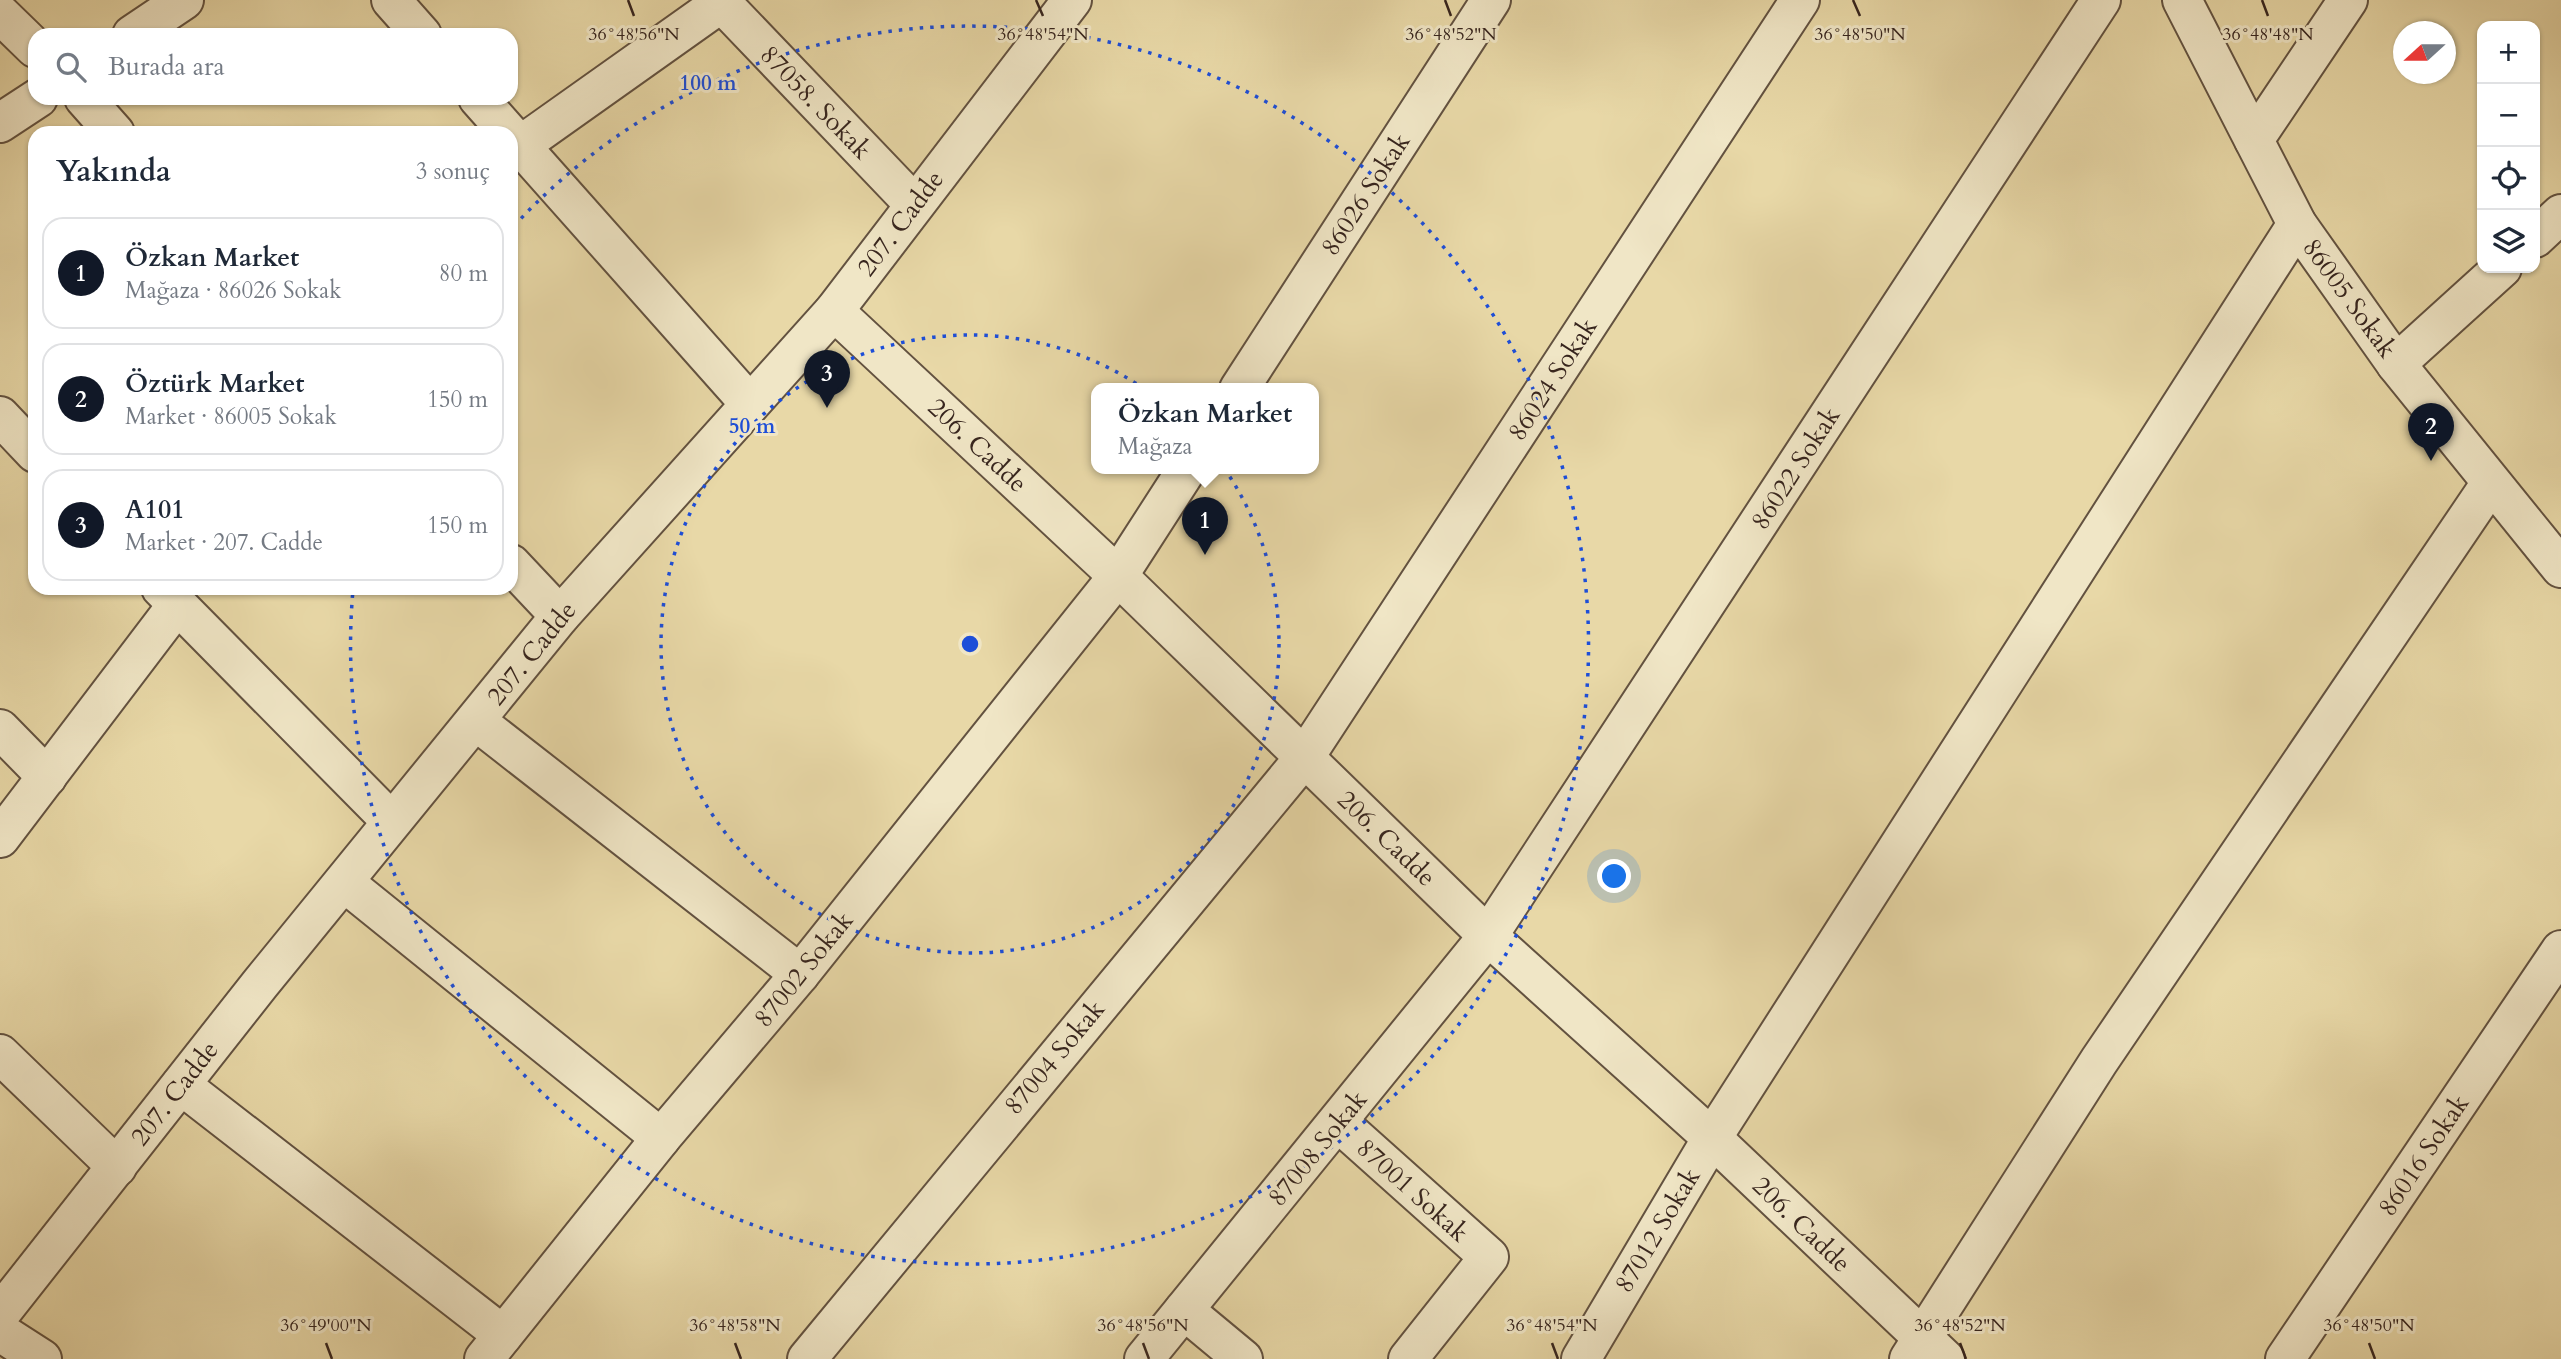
<!DOCTYPE html>
<html lang="tr">
<head>
<meta charset="utf-8">
<style>
  :root { --surface:#fff; --page:#f6f6f7; --text:#1f2937; --muted:#747a83; --line:#e0e1e3; --accent:#111827 }
  body { margin:0; font-family:Cardo,serif; background:var(--page); color:var(--text) }
  .controls { position:absolute; right:21px; top:21px; display:grid; overflow:hidden; border-radius:14px; box-shadow:0 2px 5px #0004 }
  .controls button { width:63px; height:63px; display:grid; place-items:center; padding:0; border:0; border-bottom:2px solid var(--line); background:var(--surface); color:var(--text); font:35px sans-serif }
  .compass { position:absolute; left:2393px; top:21px; width:63px; height:63px; border-radius:50%; background:var(--surface); box-shadow:0 2px 5px #0004; rotate:249deg }
  .you { position:absolute; left:1615px; top:877px; width:24px; height:24px; margin:-18px; border:5px solid #fff; border-radius:50%; background:#1a73e8; box-shadow:0 0 0 10px #1a73e833 }
  .badge { display:grid; place-items:center; width:46px; height:46px; border-radius:50%; background:var(--accent); color:#fff; font-size:23px; font-weight:700 }
  .pin { position:absolute; translate:-50% -58px; filter:drop-shadow(0 2px 4px #0008) }
  .pin::after { content:''; position:absolute; top:37px; width:24px; height:21px; background:inherit; clip-path:polygon(0 0,100% 0,50% 100%) }
  .popup { position:absolute; left:1091px; top:383px; width:228px; height:91px; box-sizing:border-box; display:grid; place-content:center; border-radius:14px; background:var(--surface); filter:drop-shadow(0 2px 5px #0005); font-size:23px; white-space:nowrap; color:var(--muted) }
  .popup b { font-size:26px; color:var(--text) }
  .popup::after { content:''; position:absolute; left:50%; top:100%; margin-left:-14px; border:14px solid transparent; border-top-color:var(--surface) }
  .list { margin:0; padding:0; list-style:none }
  h2 { display:flex; justify-content:space-between; align-items:center; height:91px; margin:0; padding:0 28px; font-size:30px }
  h2 small { font-size:23px; font-weight:400; color:var(--muted) }
  .list li { display:grid; grid-template-columns:46px 1fr auto; gap:21px; align-items:center; box-sizing:border-box; height:112px; margin:0 14px 14px; padding:0 14px; border:2px solid var(--line); border-radius:21px }
  .list b { display:block; font-size:26px; white-space:nowrap }
  .list p { margin:0; font-size:23px; white-space:nowrap; color:var(--muted) }
  .list em { font-size:23px; font-style:normal; color:var(--muted) }
  .icon { flex:none; width:38px; height:38px; fill:none; stroke:currentColor; stroke-width:2; stroke-linecap:round; stroke-linejoin:round }
  .map { position:relative; flex:none; width:2561px; height:1359px; overflow:hidden }
  .search { position:absolute; background:var(--surface); box-shadow:0 2px 5px #0004; left:28px; top:28px; width:490px; height:77px; display:flex; align-items:center; gap:18px; box-sizing:border-box; padding:0 24px; border-radius:21px; color:var(--muted); font-size:26px }
  .panel { position:absolute; background:var(--surface); box-shadow:0 2px 5px #0004; left:28px; top:126px; width:490px; height:469px; border-radius:21px }
  .map>svg:first-child { display:block }
  .lines { fill:none; stroke-linecap:round; stroke-linejoin:round }
  .minor-casing { stroke:#635240; stroke-width:42 }
  .tertiary-casing { stroke:#635240; stroke-width:42 }
  .minor { stroke:#f0e6c6; stroke-width:38 }
  .tertiary { stroke:#f0e6c6; stroke-width:38 }
  .ticks { fill:none; stroke:#37251e; stroke-width:2.5 }
  .ring { fill:none; stroke:#1d4ed8; stroke-width:3.5; stroke-dasharray:3.5 7 }
  .labels { text-anchor:middle; stroke-width:6; stroke-linejoin:round; paint-order:stroke }
  .street-label { font-size:26px; fill:#37251e; stroke:#f0e6c6 }
  .ticks-label { font-size:18px; text-anchor:middle; fill:#37251e; stroke:#f0e6c6; stroke-width:6; stroke-linejoin:round; paint-order:stroke }
  .centre { fill:#1d4ed8; stroke:#f0e6c6; stroke-width:3.5 }
  .ring-label { font-size:21px; text-anchor:middle; font-weight:bold; fill:#1d4ed8; stroke:#f0e6c6; stroke-width:6; stroke-linejoin:round; paint-order:stroke }
</style>
</head>
<body>
<div class="map">
<svg width="2561" height="1359" viewBox="0 0 2561 1359">
  <rect width="100%" height="100%" fill="#e8d8a7"/>
  <filter id="stains"><feTurbulence type="fractalNoise" baseFrequency=".00286" numOctaves="4"/><feColorMatrix values="0 0 0 0 .2 0 0 0 0 .09 0 0 0 0 .02 0 0 0 .5 -.17"/></filter>
  <radialGradient id="worn" r=".72"><stop offset=".6" stop-color="#630" stop-opacity="0"/><stop offset="1" stop-color="#630" stop-opacity=".3"/></radialGradient>
  <g class="lines">
    <defs>
      <g id="minor">
        <polyline points="719,0 914,204"/>
        <polyline points="2182,0 2297,224 2396,364 2561,568"/>
        <polyline points="0,14 35,48"/>
        <polyline points="132,35 184,0"/>
        <polyline points="84,98 115,133"/>
        <polyline points="0,123 38,98"/>
        <polyline points="2254,140 2348,0"/>
        <polyline points="511,152 721,3"/>
        <polyline points="2535,238 2561,214"/>
        <polyline points="2396,364 2502,268"/>
        <polyline points="1239,389 1491,0"/>
        <polyline points="0,416 35,453"/>
        <polyline points="511,564 560,616"/>
        <polyline points="161,588 391,821"/>
        <polyline points="476,721 800,974"/>
        <polyline points="0,729 47,777"/>
        <polyline points="0,838 177,605"/>
        <polyline points="345,883 661,1138"/>
        <polyline points="0,1054 117,1167"/>
        <polyline points="181,1085 503,1335"/>
        <polyline points="1338,1122 1489,1257 1408,1359"/>
        <polyline points="1184,1310 1243,1359"/>
        <polyline points="0,1332 42,1359"/>
        <polyline points="484,1359 661,1138 800,974 1118,576 1187,469"/>
        <polyline points="807,1359 1304,758 1800,0"/>
        <polyline points="1144,1359 1488,936 2101,0"/>
        <polyline points="1581,1359 1712,1138 2297,224"/>
        <polyline points="1909,1359 2099,1061 2491,483"/>
        <polyline points="2285,1359 2561,950"/>
      </g>
      <g id="tertiary">
        <polyline points="391,0 422,35"/>
        <polyline points="478,98 509,133"/>
        <polyline points="511,135 750,404"/>
        <polyline points="834,311 1118,576 1488,936 1712,1138 1945,1359"/>
        <polyline points="0,1314 260,984 560,616 834,311 1072,0"/>
      </g>
    </defs>
    <use href="#minor" class="minor-casing"/>
    <use href="#tertiary" class="tertiary-casing"/>
    <use href="#minor" class="minor"/>
    <use href="#tertiary" class="tertiary"/>
  </g>
  <path class="ticks" d="M628,0L634,16M1036,0L1043,16M1445,0L1451,16M1853,0L1860,16M2262,0L2268,16M326,1343L332,1359M735,1343L741,1359M1143,1343L1149,1359M1552,1343L1558,1359M1960,1343L1966,1359M2369,1343L2375,1359"/>
  <g class="ring">
    <circle cx="970" cy="644" r="309"/>
    <path d="M514 226A619 619 0 1 1 353 590"/>
  </g>
  <g class="labels">
    <g class="street-label">
      <text transform="translate(816 102) rotate(46)" y="9">87058. Sokak</text>
      <text transform="translate(1365 194) rotate(-57)" y="9">86026 Sokak</text>
      <text transform="translate(900 223) rotate(-53)" y="9">207. Cadde</text>
      <text transform="translate(2350 298) rotate(54)" y="9">86005 Sokak</text>
      <text transform="translate(1552 379) rotate(-57)" y="9">86024 Sokak</text>
      <text transform="translate(978 445) rotate(43)" y="9">206. Cadde</text>
      <text transform="translate(1795 468) rotate(-57)" y="9">86022 Sokak</text>
      <text transform="translate(531 653) rotate(-51)" y="9">207. Cadde</text>
      <text transform="translate(1387 838) rotate(44)" y="9">206. Cadde</text>
      <text transform="translate(803 969) rotate(-51)" y="9">87002 Sokak</text>
      <text transform="translate(1054 1057) rotate(-50)" y="9">87004 Sokak</text>
      <text transform="translate(174 1093) rotate(-52)" y="9">207. Cadde</text>
      <text transform="translate(1317 1148) rotate(-51)" y="9">87008 Sokak</text>
      <text transform="translate(2423 1155) rotate(-56)" y="9">86016 Sokak</text>
      <text transform="translate(1413 1190) rotate(42)" y="9">87001 Sokak</text>
      <text transform="translate(1802 1224) rotate(44)" y="9">206. Cadde</text>
      <text transform="translate(1657 1230) rotate(-59)" y="9">87012 Sokak</text>
    </g>
  </g>
  <g class="ticks-label">
    <text x="634" y="40">36°48'56"N</text>
    <text x="1043" y="40">36°48'54"N</text>
    <text x="1451" y="40">36°48'52"N</text>
    <text x="1860" y="40">36°48'50"N</text>
    <text x="2268" y="40">36°48'48"N</text>
    <text x="326" y="1331">36°49'00"N</text>
    <text x="735" y="1331">36°48'58"N</text>
    <text x="1143" y="1331">36°48'56"N</text>
    <text x="1552" y="1331">36°48'54"N</text>
    <text x="1960" y="1331">36°48'52"N</text>
    <text x="2369" y="1331">36°48'50"N</text>
  </g>
  <circle cx="970" cy="644" r="10" class="centre"/>
  <g class="ring-label">
    <text x="708" y="90">100 m</text>
    <text x="752" y="433">50 m</text>
  </g>
  <rect width="100%" height="100%" filter="url(#stains)"/>
  <rect width="100%" height="100%" fill="url(#worn)"/>
</svg>
<div class="controls">
<button>+</button>
<button>−</button>
<button><svg class="icon" aria-label="locate" viewBox="0 0 24 24"><circle cx="12" cy="12" r="6"/><path d="M12 2v4M12 18v4M2 12h4M18 12h4"/></svg></button>
<button><svg class="icon" aria-label="layers" viewBox="0 0 24 24"><path d="M12 4l9 5-9 5-9-5zM3 14l9 5 9-5"/></svg></button>
</div>
<svg class="compass" viewBox="-18 -18 36 36"><path d="M0-13l5 13h-10z" fill="#e53935"/><path d="M0 13l5-13h-10z" fill="#747a83"/></svg>
<div class="you"></div>
<div class="pin badge" style="left:1205px;top:555px">1</div>
<div class="popup"><b>Özkan Market</b>Mağaza</div>
<div class="pin badge" style="left:2431px;top:461px">2</div>
<div class="pin badge" style="left:827px;top:408px">3</div>
<div class="search"><svg class="icon" aria-label="search" viewBox="0 0 24 24"><circle cx="10" cy="10" r="6"/><path d="M15 15l6 6"/></svg>Burada ara</div>
<section class="panel">
<h2>Yakında<small>3 sonuç</small></h2>
<ul class="list">
<li><span class="badge">1</span><div><b>Özkan Market</b><p>Mağaza · 86026 Sokak</p></div><em>80 m</em></li>
<li><span class="badge">2</span><div><b>Öztürk Market</b><p>Market · 86005 Sokak</p></div><em>150 m</em></li>
<li><span class="badge">3</span><div><b>A101</b><p>Market · 207. Cadde</p></div><em>150 m</em></li>
</ul>
</section>
</div>
</body>
</html>
